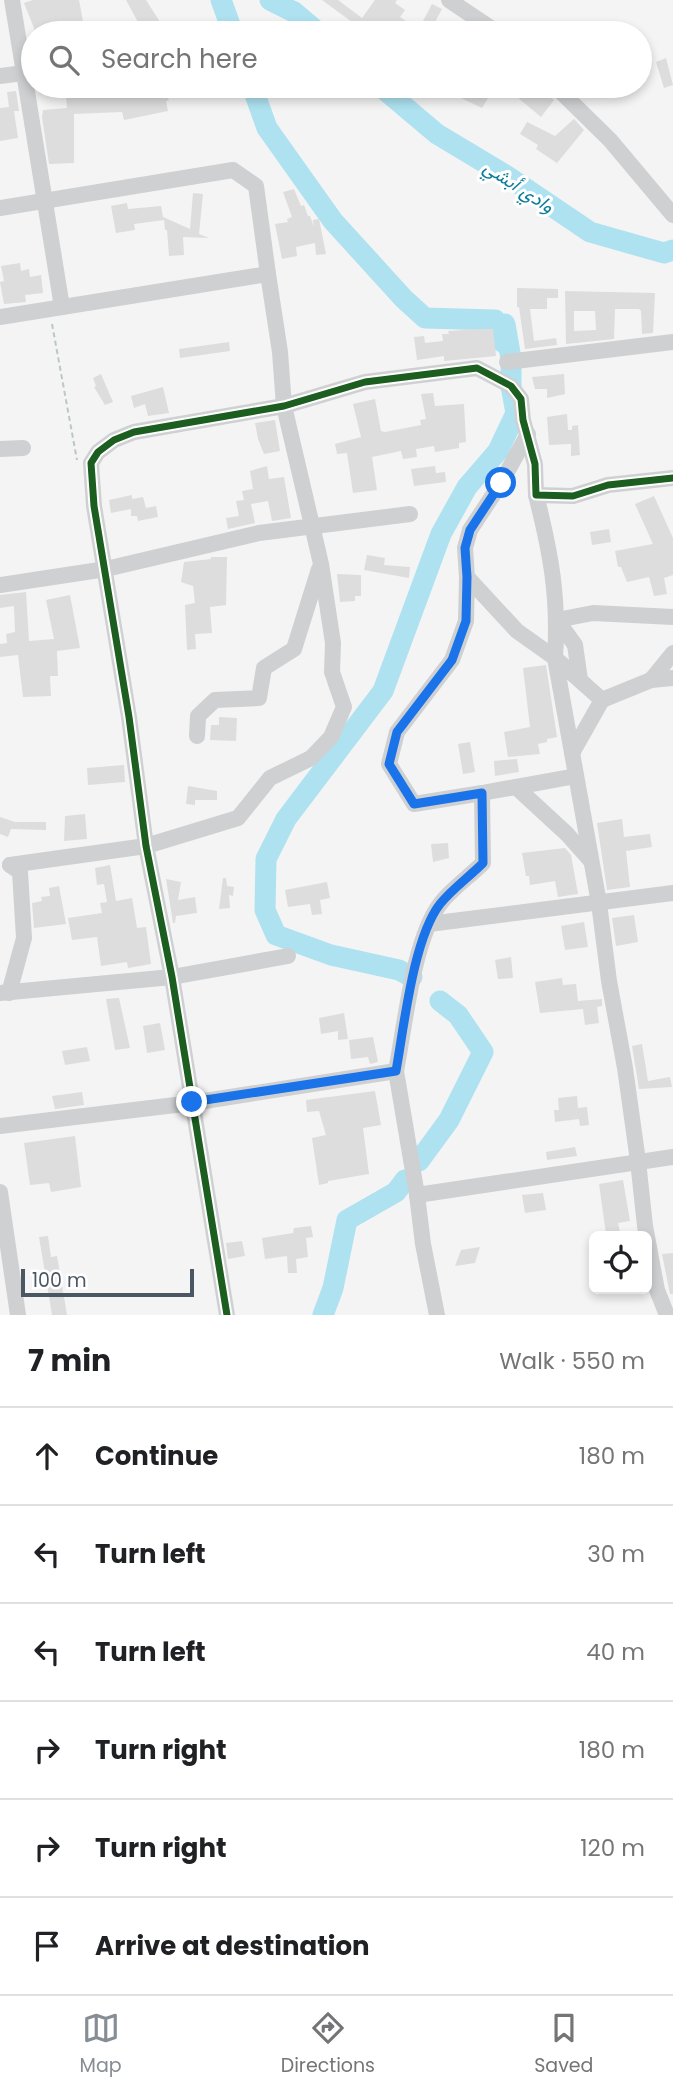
<!DOCTYPE html>
<html lang="en">
<head>
<meta charset="utf-8">
<style>
  :root { --surface:#fff; --page:#f6f6f6; --text:#202124; --muted:#757577; --line:#e0e0e0; --accent:#868d94 }
  body { margin:0; font-family:Poppins,Vazirmatn,sans-serif; background:var(--page); color:var(--text) }
  .controls { position:absolute; right:21px; bottom:21px; display:grid; overflow:hidden; border-radius:10px; box-shadow:0 4px 10px #0003 }
  .controls button { width:63px; height:63px; display:grid; place-items:center; padding:0; border:0; border-bottom:2px solid var(--line); background:var(--surface); color:var(--text); font:35px sans-serif }
  .scale { position:absolute; left:21px; bottom:18px; width:173px; box-sizing:border-box; padding-left:7px; border:4px solid #4a5661; border-top:0; font-size:19px; line-height:24px; white-space:nowrap; color:#4a5661; -webkit-text-stroke:5px #fff; paint-order:stroke }
  .stop { position:absolute; width:21px; height:21px; margin:-16px; border:5px solid #1a73e8; border-radius:50%; background:#fff }
  .stop.end { background:#1a73e8; border-color:#fff; box-shadow:0 2px 7px #0008 }
  .list { margin:0; padding:0; list-style:none }
  h2 { display:flex; justify-content:space-between; align-items:center; height:91px; margin:0; padding:0 28px; font-size:30px }
  h2 small { font-size:23px; font-weight:400; color:var(--muted) }
  .list li { display:grid; grid-template-columns:46px 1fr auto; gap:21px; align-items:center; box-sizing:border-box; height:98px; padding:0 28px; border-top:2px solid var(--line) }
  .list b { display:block; font-size:26px; white-space:nowrap }
  .list em { font-size:23px; font-style:normal; color:var(--muted) }
  .icon { flex:none; width:38px; height:38px; fill:none; stroke:currentColor; stroke-width:2; stroke-linecap:round; stroke-linejoin:round }
  .map { position:relative; flex:none; width:673px; height:1315px; overflow:hidden }
  .search { position:absolute; background:var(--surface); box-shadow:0 4px 10px #0003; left:21px; right:21px; top:21px; height:77px; display:flex; align-items:center; gap:18px; box-sizing:border-box; padding:0 24px; border-radius:38px; color:var(--muted); font-size:26px }
  .sheet { height:679px; background:var(--surface) }
  nav { display:flex; justify-content:space-around; align-items:center; box-sizing:border-box; height:98px; border-top:2px solid var(--line); background:var(--surface); font-size:19px; color:var(--muted) }
  nav a { display:grid; justify-items:center; gap:4px }
  nav .on { color:var(--accent) }
  .map>svg:first-child { display:block }
  .lines { fill:none; stroke-linecap:round; stroke-linejoin:round }
  .river { stroke:#aee2f0; stroke-width:21 }
  .building { fill:#ddddde; fill-rule:evenodd }
  .path { stroke:#bcc7c4; stroke-width:2; stroke-dasharray:5 3.5; stroke-linecap:butt }
  .minor { stroke:#ced0d2; stroke-width:16 }
  .cycleway-casing { stroke:#fff; stroke-width:11 }
  .cycleway { stroke:#1b5e20; stroke-width:7 }
  .route { stroke:#1a73e8; stroke-width:9 }
  .labels { text-anchor:middle; stroke-width:6; stroke-linejoin:round; paint-order:stroke }
  .water-label { font-size:19px; font-style:italic; fill:#0c7c9b; stroke:#fff }
</style>
</head>
<body>
<div class="map">
<svg width="673" height="1315" viewBox="0 0 673 1315">
  <rect width="100%" height="100%" fill="#f4f4f4"/>
  <g class="lines">
    <g class="river">
      <polyline points="221,0 233,33"/>
      <polyline points="270,0 294,12 319,33"/>
      <polyline points="252,86 267,128 333,221 404,299 425,318 495,320 502,342"/>
      <polyline points="380,86 437,134 507,176 590,232 664,253 673,250"/>
      <polyline points="412,977 399,970 331,955 276,935 265,910 266,859 286,819 383,691 441,534 467,487 498,451 516,413 511,386 511,359 505,324"/>
      <polyline points="419,1161 449,1120 483,1052 458,1015 440,1001"/>
      <polyline points="323,1315 333,1288 347,1220 396,1192 405,1180"/>
    </g>
  </g>
  <g class="building">
    <polygon points="33,0 79,0 85,32 36,33 24,3"/>
    <polygon points="126,0 146,0 160,22 152,27 148,22 140,26"/>
    <polygon points="322,0 338,0 362,18 375,0 397,0 395,3 405,10 400,17 416,28 420,22 422,23 432,4 442,9 435,22 452,33 367,33"/>
    <polygon points="666,58 673,85 664,88 656,62"/>
    <polygon points="65,86 116,86 116,90 139,86 161,86 169,100 166,101 168,111 124,120 122,112 74,114 74,163 49,164 42,117 43,110 67,108"/>
    <polygon points="526,86 545,86 547,93 554,100 541,117 517,97"/>
    <polygon points="467,87 488,98 482,108 461,98"/>
    <polygon points="16,91 19,111 14,111 18,138 0,141 0,108 9,107 7,92"/>
    <polygon points="574,119 584,130 557,163 536,149 538,145 520,134 527,122 555,136"/>
    <polygon points="294,189 301,206 304,205 308,216 310,216 314,227 313,220 319,219 326,254 316,255 315,243 296,247 297,256 282,259 275,224 288,222 287,219 292,217 283,192"/>
    <polygon points="193,193 203,194 199,234 209,238 183,237 184,255 169,256 167,230 165,230 164,220 134,224 135,230 116,233 111,206 127,203 128,209 161,206 163,217 190,229"/>
    <polygon points="20,263 21,271 29,269 30,277 41,275 43,293 25,295 26,302 4,304 0,282 4,281 1,266"/>
    <polygon points="517,288 558,289 558,298 547,298 547,309 530,309 534,341 556,338 557,345 525,349 519,307 517,307"/>
    <path d="M565,291L655,293L653,333L642,334L641,311L639,309H615L614,339L566,344ZM574,311H595L596,330L574,331Z"/>
    <polygon points="479,329 493,329 496,356 444,361 444,356 417,360 414,337 424,336 425,343 443,341 442,334 449,334 448,331"/>
    <polygon points="229,342 230,351 180,358 179,349"/>
    <polygon points="101,374 113,402 105,405 94,387 96,386 93,378"/>
    <polygon points="564,374 565,394 547,398 547,389 535,389 532,377"/>
    <polygon points="163,387 169,413 148,416 145,404 134,408 131,396"/>
    <polygon points="433,393 435,406 464,404 466,442 459,443 459,448 435,452 434,446 416,449 417,457 403,459 401,451 372,457 377,490 353,493 347,453 337,454 335,444 361,437 353,404 375,399 381,431 385,432 421,425 420,420 426,419 421,394"/>
    <polygon points="567,414 568,430 572,430 572,426 578,425 580,455 571,456 571,444 549,445 547,417"/>
    <polygon points="275,420 280,451 264,454 258,439 255,423"/>
    <polygon points="267,466 269,479 284,477 291,518 272,521 268,501 251,504 255,523 228,529 226,518 239,516 236,501 244,500 242,491 253,489 250,471"/>
    <polygon points="435,466 436,473 445,472 446,482 414,486 411,469"/>
    <polygon points="132,495 132,499 143,497 146,508 156,506 158,517 138,521 137,516 131,516 131,509 111,513 109,500"/>
    <polygon points="654,496 673,538 673,575 664,578 667,594 654,596 649,577 627,582 621,567 618,567 615,551 653,544 635,504"/>
    <polygon points="609,529 611,542 592,545 590,532"/>
    <polygon points="367,555 385,558 384,565 410,567 409,578 364,570"/>
    <polygon points="211,557 227,557 226,605 210,607 212,633 195,634 196,649 187,650 185,605 195,603 193,586 181,582 184,562 211,559"/>
    <polygon points="337,574 361,575 361,596 355,596 355,601 340,602"/>
    <polygon points="26,592 29,641 54,639 46,600 70,595 80,648 57,651 58,676 50,676 51,696 23,697 18,655 0,657 0,644 7,643 6,634 15,632 14,606 0,608 0,595"/>
    <polygon points="546,665 557,737 547,739 547,742 538,744 540,754 508,757 504,732 530,727 523,668"/>
    <polygon points="219,717 237,718 236,741 210,740 211,725 219,725"/>
    <polygon points="470,742 475,772 463,774 458,744"/>
    <polygon points="517,759 519,772 495,776 494,761"/>
    <polygon points="124,765 125,782 88,785 87,768"/>
    <polygon points="188,786 217,791 217,800 195,800 195,805 186,804"/>
    <polygon points="85,814 87,839 64,841 65,816"/>
    <polygon points="0,817 15,822 46,822 46,830 11,829 8,837 0,834"/>
    <polygon points="622,819 624,837 650,834 652,847 626,851 630,887 607,890 597,823"/>
    <polygon points="448,843 449,858 433,862 431,844"/>
    <polygon points="565,848 571,855 578,894 558,897 555,881 530,885 529,876 526,876 522,853"/>
    <polygon points="110,865 116,901 132,898 137,928 146,927 151,964 128,968 127,962 101,966 97,937 72,940 68,918 102,913 100,903 107,902 104,884 97,885 95,868"/>
    <polygon points="223,878 226,878 227,886 234,887 233,896 229,895 230,908 219,909"/>
    <polygon points="166,879 181,882 178,900 195,897 197,913 176,916 175,923 173,923"/>
    <polygon points="327,882 330,898 320,900 322,914 312,915 310,904 288,907 285,890"/>
    <polygon points="59,886 66,924 34,928 32,903 42,901 41,897 50,896 49,888"/>
    <polygon points="634,915 638,942 616,946 612,918"/>
    <polygon points="584,922 588,947 565,950 561,926"/>
    <polygon points="511,957 513,978 498,979 495,960"/>
    <polygon points="562,978 563,985 576,984 578,1001 602,999 602,1006 597,1007 599,1023 585,1025 583,1009 540,1013 535,982"/>
    <polygon points="119,998 130,1048 115,1050 106,999"/>
    <polygon points="344,1013 348,1039 338,1040 338,1031 321,1034 319,1018"/>
    <polygon points="160,1023 165,1050 147,1053 143,1026"/>
    <polygon points="373,1037 378,1062 370,1064 368,1057 351,1059 349,1040"/>
    <polygon points="642,1044 648,1081 670,1077 672,1087 639,1089 632,1046"/>
    <polygon points="87,1047 90,1061 65,1065 62,1051"/>
    <polygon points="375,1091 381,1125 363,1128 369,1174 328,1181 328,1183 319,1185 312,1138 326,1135 319,1111 307,1112 306,1100"/>
    <polygon points="82,1092 84,1105 55,1109 52,1096"/>
    <polygon points="577,1096 578,1108 587,1107 589,1125 580,1126 579,1119 555,1122 554,1110 559,1110 558,1098"/>
    <polygon points="75,1136 81,1187 51,1192 49,1183 30,1185 24,1143"/>
    <polygon points="575,1147 577,1156 547,1160 546,1152"/>
    <polygon points="623,1180 630,1221 618,1223 620,1232 606,1234 599,1184"/>
    <polygon points="543,1193 546,1210 525,1213 522,1195"/>
    <polygon points="311,1226 313,1237 306,1238 308,1257 296,1259 297,1273 288,1273 287,1256 265,1259 262,1238 293,1233 294,1228"/>
    <polygon points="48,1236 51,1257 57,1256 67,1315 52,1315 39,1237"/>
    <polygon points="242,1241 245,1256 228,1259 226,1243"/>
    <polygon points="480,1247 475,1263 455,1266 461,1250"/>
    <polygon points="673,1253 673,1294 670,1294 662,1254"/>
  </g>
  <g class="lines">
    <polyline class="path" points="52,324 77,460"/>
    <g class="minor">
      <polyline points="12,0 24,73 33,72"/>
      <polyline points="449,0 498,33"/>
      <polyline points="0,76 24,73 62,307"/>
      <polyline points="555,86 610,140 673,215"/>
      <polyline points="0,208 233,170 256,186 268,274"/>
      <polyline points="0,317 268,274 280,352 284,406 321,564 333,643 332,672 344,707 331,737 311,758 270,778 238,818 146,846 10,865"/>
      <polyline points="507,362 673,342"/>
      <polyline points="528,434 501,483 470,530 465,548 467,577 517,631 555,658 599,903 609,981 625,1068 638,1161 645,1226 657,1290 667,1315"/>
      <polyline points="0,449 23,448"/>
      <path d="M536,495C551,554 559,598 555,658L602,700"/>
      <polyline points="467,577 466,621 452,660 397,732 389,764 414,804 482,793"/>
      <polyline points="0,585 106,569 259,533 410,514"/>
      <polyline points="580,680 575,645 557,620 593,613 673,617"/>
      <polyline points="651,680 673,678"/>
      <polyline points="197,736 198,716 215,700 259,698 264,668 294,649 319,569"/>
      <polyline points="572,753 602,700 651,680 673,653"/>
      <polyline points="516,787 567,834 591,861"/>
      <polyline points="429,924 673,893"/>
      <polyline points="0,993 172,977 288,956"/>
      <polyline points="9,993 24,938 20,872 10,865"/>
      <polyline points="396,1071 417,1195"/>
      <path d="M0,1126L192,1103L396,1071C405,1026 413,940 440,904C451,889 469,877 483,863L482,793L576,776"/>
      <polyline points="0,1192 18,1315"/>
      <polyline points="227,1315 172,977 146,846 129,717 94,506 91,463 98,452 114,440 134,432 284,406 365,382 477,368 511,386 521,399 523,420 535,464 536,495 573,496 608,485 673,478"/>
      <polyline points="437,1315 423,1244 417,1195 673,1157"/>
    </g>
    <defs>
      <polyline id="cycleway" points="227,1315 172,977 146,846 129,717 94,506 91,463 98,452 114,440 134,432 284,406 365,382 477,368 511,386 521,399 523,420 535,464 536,495 573,496 608,485 673,478"/>
    </defs>
    <use href="#cycleway" class="cycleway-casing"/>
    <use href="#cycleway" class="cycleway"/>
  </g>
  <g class="lines">
    <path class="route" d="M192,1102L396,1071C404,1027 413,939 440,904C452,889 469,877 483,863L482,793L414,804L389,764L397,732L452,660L466,621L467,577L465,548L470,530L501,483"/>
  </g>
  <g class="labels">
    <g class="water-label">
      <text transform="translate(519 186) rotate(33)" y="7">وادي أبشي</text>
    </g>
  </g>
</svg>
<div class="controls">
<button><svg class="icon" aria-label="locate" viewBox="0 0 24 24"><circle cx="12" cy="12" r="6"/><path d="M12 2v4M12 18v4M2 12h4M18 12h4"/></svg></button>
</div>
<div class="scale">100 m</div>
<div class="stop" style="left:501px;top:483px"></div>
<div class="stop end" style="left:192px;top:1102px"></div>
<div class="search"><svg class="icon" aria-label="search" viewBox="0 0 24 24"><circle cx="10" cy="10" r="6"/><path d="M15 15l6 6"/></svg>Search here</div>
</div>
<section class="sheet">
<h2>7 min<small>Walk · 550 m</small></h2>
<ul class="list">
<li><svg class="icon" aria-label="ahead" viewBox="0 0 24 24"><path d="M12 20V5M6 11l6-6 6 6"/></svg><div><b>Continue</b></div><em>180 m</em></li>
<li><svg class="icon" aria-label="left" viewBox="0 0 24 24"><path d="M17 20v-9H6M10 6l-5 5 5 5"/></svg><div><b>Turn left</b></div><em>30 m</em></li>
<li><svg class="icon" aria-label="left" viewBox="0 0 24 24"><path d="M17 20v-9H6M10 6l-5 5 5 5"/></svg><div><b>Turn left</b></div><em>40 m</em></li>
<li><svg class="icon" aria-label="right" viewBox="0 0 24 24"><path d="M7 20v-9h11M14 6l5 5-5 5"/></svg><div><b>Turn right</b></div><em>180 m</em></li>
<li><svg class="icon" aria-label="right" viewBox="0 0 24 24"><path d="M7 20v-9h11M14 6l5 5-5 5"/></svg><div><b>Turn right</b></div><em>120 m</em></li>
<li><svg class="icon" aria-label="arrive" viewBox="0 0 24 24"><path d="M6 21V4h12l-3 4 3 4H6"/></svg><div><b>Arrive at destination</b></div></li>
</ul>
</section>
<nav>
<a class="on"><svg class="icon" aria-label="map" viewBox="0 0 24 24"><path d="M3 6l6-2 6 2 6-2v14l-6 2-6-2-6 2zM9 4v14M15 6v14"/></svg>Map</a>
<a><svg class="icon" aria-label="directions" viewBox="0 0 24 24"><path d="M12 3l9 9-9 9-9-9zM9 14v-3h6M13 9l2 2-2 2"/></svg>Directions</a>
<a><svg class="icon" aria-label="saved" viewBox="0 0 24 24"><path d="M7 4h10v16l-5-4-5 4z"/></svg>Saved</a>
</nav>
</body>
</html>
